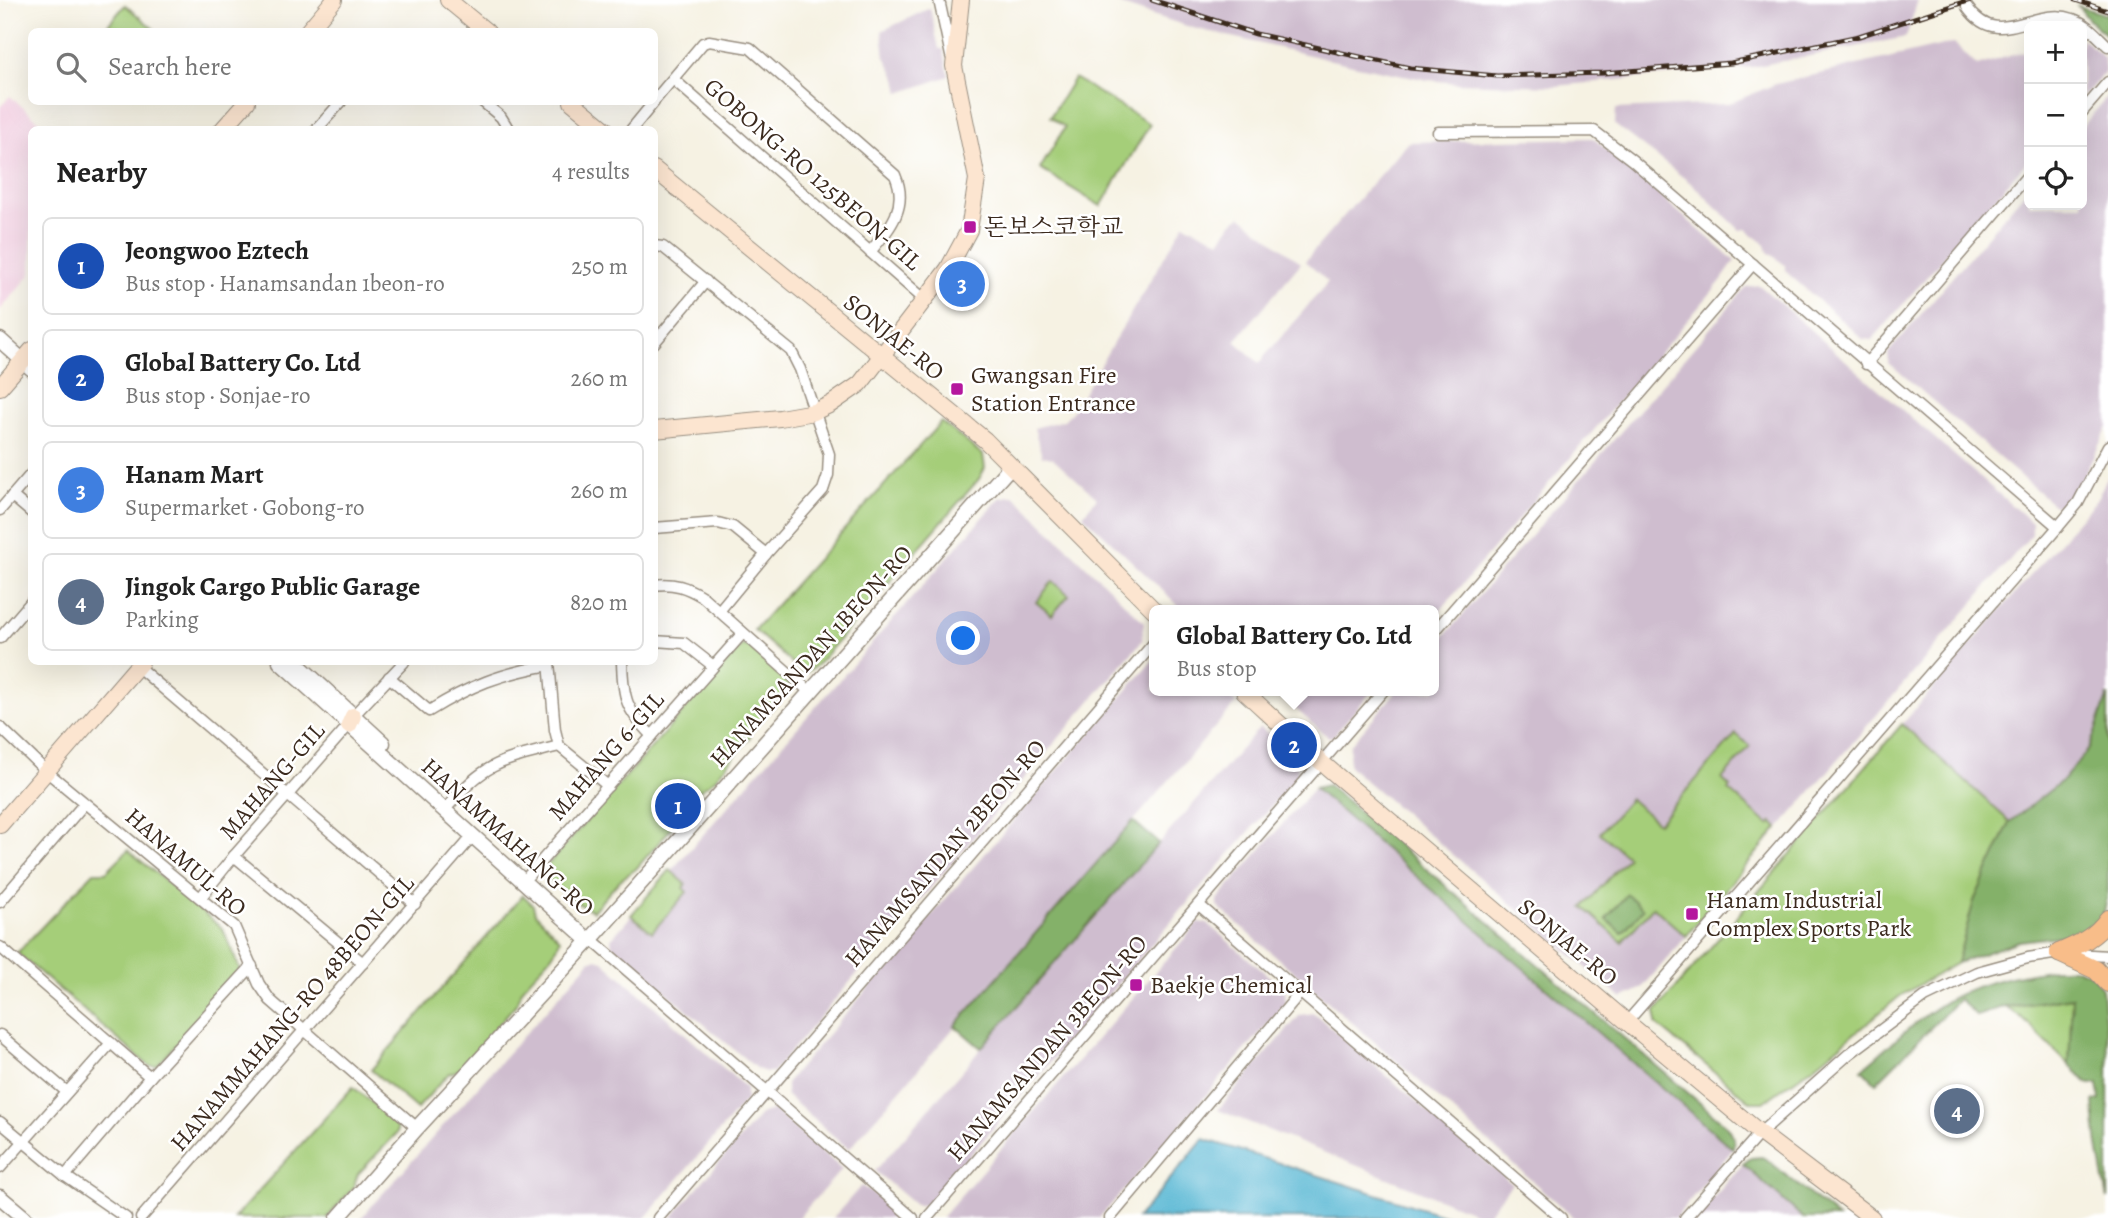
<!DOCTYPE html>
<html lang="en">
<head>
<meta charset="utf-8">
<style>
  :root { --surface:#fff; --page:#f2f2f2; --text:#222; --muted:#767676; --line:#e0e0e0; --accent:#b5179e }
  body { margin:0; font-family:Alegreya,"Noto Serif KR",serif; background:var(--page); color:var(--text) }
  .controls { position:absolute; right:21px; top:21px; display:grid; overflow:hidden; border-radius:10px; box-shadow:0 7px 28px #0002 }
  .controls button { width:63px; height:63px; display:grid; place-items:center; padding:0; border:0; border-bottom:2px solid var(--line); background:var(--surface); color:var(--text); font:35px sans-serif }
  .you { position:absolute; left:964px; top:639px; width:24px; height:24px; margin:-18px; border:5px solid #fff; border-radius:50%; background:#1a73e8; box-shadow:0 0 0 10px #1a73e833 }
  .badge { display:grid; place-items:center; width:46px; height:46px; border-radius:50%; background:var(--accent); color:#fff; font-size:23px; font-weight:700 }
  .pin { position:absolute; translate:-50% -50%; border:4px solid #fff; box-shadow:0 2px 7px #0006 }
  .popup { position:absolute; left:1149px; top:605px; width:290px; height:91px; box-sizing:border-box; display:grid; place-content:center; border-radius:10px; background:var(--surface); filter:drop-shadow(0 2px 5px #0005); font-size:23px; white-space:nowrap; color:var(--muted) }
  .popup b { font-size:26px; color:var(--text) }
  .popup::after { content:''; position:absolute; left:50%; top:100%; margin-left:-14px; border:14px solid transparent; border-top-color:var(--surface) }
  .list { margin:0; padding:0; list-style:none }
  h2 { display:flex; justify-content:space-between; align-items:center; height:91px; margin:0; padding:0 28px; font-size:30px }
  h2 small { font-size:23px; font-weight:400; color:var(--muted) }
  .list li { display:grid; grid-template-columns:46px 1fr auto; gap:21px; align-items:center; box-sizing:border-box; height:98px; margin:0 14px 14px; padding:0 14px; border:2px solid var(--line); border-radius:10px }
  .list b { display:block; font-size:26px; white-space:nowrap }
  .list p { margin:0; font-size:23px; white-space:nowrap; color:var(--muted) }
  .list em { font-size:23px; font-style:normal; color:var(--muted) }
  .icon { flex:none; width:38px; height:38px; fill:none; stroke:currentColor; stroke-width:2; stroke-linecap:round; stroke-linejoin:round }
  .map { position:relative; flex:none; width:2108px; height:1218px; overflow:hidden }
  .search { position:absolute; background:var(--surface); box-shadow:0 7px 28px #0002; left:28px; top:28px; width:630px; height:77px; display:flex; align-items:center; gap:18px; box-sizing:border-box; padding:0 24px; border-radius:10px; color:var(--muted); font-size:26px }
  .panel { position:absolute; background:var(--surface); box-shadow:0 7px 28px #0002; left:28px; top:126px; width:630px; height:539px; border-radius:10px }
  .map>svg:first-child { display:block }
  .built { fill:#f2cfe1 }
  .industrial { fill:#cfbdcf }
  .green { fill:#a5ce79; stroke:#707c4c; stroke-width:2 }
  .forest { fill:#84b169; stroke:#606e44; stroke-width:2 }
  .water { fill:#55b6d3; stroke:#487078; stroke-width:2 }
  .lines { fill:none; stroke-linecap:round; stroke-linejoin:round }
  .stream { stroke:#55b6d3; stroke-width:2.5 }
  .minor-casing { stroke:#988e80; stroke-width:13 }
  .tertiary-casing { stroke:#988e80; stroke-width:17 }
  .secondary-casing { stroke:#988e80; stroke-width:18 }
  .trunk-casing { stroke:#988e80; stroke-width:20 }
  .minor { stroke:#fff; stroke-width:10 }
  .tertiary { stroke:#fff; stroke-width:14 }
  .secondary { stroke:#fce5d0; stroke-width:16 }
  .trunk { stroke:#f8bd89; stroke-width:18 }
  .rail-casing { stroke:#3b2a1e; stroke-width:5 }
  .rail { stroke:#fff; stroke-width:2.5; stroke-dasharray:8; stroke-linecap:butt }
  .poi-dot { fill:#b5179e; stroke:#fff; stroke-width:2.5 }
  .labels { text-anchor:middle; stroke-width:5; stroke-linejoin:round; paint-order:stroke }
  .street-label { font-size:24px; fill:#3b2a1e; stroke:#fff }
  .poi-label { font-size:24px; fill:#3b2a1e; stroke:#fff; text-anchor:start }
</style>
</head>
<body>
<div class="map">
<svg width="2108" height="1218" viewBox="0 0 2108 1218">
  <rect width="100%" height="100%" fill="#fff"/>
  <filter id="ink" filterUnits="userSpaceOnUse"><feTurbulence type="fractalNoise" baseFrequency=".0143" numOctaves="2"/><feDisplacementMap in="SourceGraphic" scale="14" xChannelSelector="R" yChannelSelector="G"/><feConvolveMatrix kernelMatrix="1 2 1 2 8 2 1 2 1" color-interpolation-filters="sRGB"/></filter>
  <filter id="wash" filterUnits="userSpaceOnUse"><feTurbulence type="fractalNoise" baseFrequency=".00686" numOctaves="4" result="noise"/><feDisplacementMap in="SourceGraphic" scale="28" xChannelSelector="R" yChannelSelector="G"/><feGaussianBlur stdDeviation="1.57" result="paint"/><feColorMatrix in="noise" values="0 0 0 0 0 0 0 0 0 0 0 0 0 0 0 0 0 1.4 0 .05"/><feComposite in="paint" operator="in"/></filter>
  <g filter="url(#wash)">
    <rect width="100%" height="100%" fill="#f6f2e3"/>
    <polygon class="built" points="10,96 48,129 32,130 31,274 0,310 0,107"/>
    <g class="industrial">
      <polygon points="1106,0 1918,0 1906,37 1752,67 1556,86 1457,83 1428,80 1353,65 1193,28"/>
      <polygon points="930,8 939,49 943,49 949,76 900,93 897,79 885,57 882,31"/>
      <polygon points="2082,38 2104,58 2105,72 2082,98"/>
      <polygon points="1955,44 1977,66 2029,50 2029,159 1872,340 1863,339 1785,271 1785,265 1768,252 1766,245 1746,229 1740,230 1692,184 1615,125 1616,109 1728,104 1776,84 1943,45"/>
      <polygon points="2108,96 2108,427 2071,502 2055,506 1889,363 1888,353 2029,187 2029,205 2082,205 2082,127"/>
      <polygon points="1593,138 1735,261 1721,281 1434,618 1434,610 1183,610 1083,515 1097,498 1053,458 1042,456 1034,428 1064,420 1072,412 1184,224 1220,241 1233,222 1241,216 1301,263 1235,341 1259,363 1328,282 1305,261 1408,142"/>
      <polygon points="1759,285 2032,523 2032,534 1641,989 1622,998 1351,768 1349,763 1350,745 1397,691 1434,691 1434,648 1746,287"/>
      <polygon points="2108,476 2108,695 2089,749 2063,780 2010,822 1902,724 2097,499"/>
      <polygon points="1010,496 1014,496 1144,622 1142,641 773,1072 766,1072 757,1069 612,946 611,939 1000,498"/>
      <polygon points="1154,659 1154,691 1221,691 1236,703 849,1149 786,1095 786,1083"/>
      <polygon points="1275,691 1372,691 1333,736 1328,737"/>
      <polygon points="1260,727 1297,759 1298,775 927,1205 915,1205 875,1171"/>
      <polygon points="1314,788 1733,1149 1675,1218 1574,1218 1391,1056 1217,906 1217,900"/>
      <polygon points="1199,922 1208,924 1285,990 1286,1003 1109,1207 1099,1218 941,1218"/>
      <polygon points="596,959 603,961 746,1088 746,1100 645,1218 361,1218 591,960"/>
      <polygon points="1314,1013 1512,1184 1485,1217 1218,1110 1300,1015"/>
      <polygon points="773,1110 842,1169 798,1218 671,1218 762,1113"/>
      <polygon points="1743,1164 1803,1218 1696,1218"/>
      <polygon points="861,1186 871,1192 902,1218 833,1218"/>
    </g>
    <g class="green">
      <polygon points="125,5 154,29 152,31 103,31"/>
      <polygon points="1074,78 1150,124 1101,206 1040,169 1065,127 1050,117"/>
      <polygon points="941,422 983,455 985,468 979,479 817,665 807,672 802,672 754,630"/>
      <polygon points="1053,581 1069,595 1052,615 1036,602"/>
      <polygon points="742,645 749,646 789,682 789,690 751,730 750,737 714,780 697,792 680,812 668,832 636,869 620,880 593,911 579,904 546,878 544,869"/>
      <polygon points="1902,724 2010,822 1974,901 1957,963 1900,996 1821,1061 1764,1102 1751,1102 1656,1024 1656,1011"/>
      <polygon points="1736,734 1750,746 1722,779 1730,787 1728,790 1769,825 1772,822 1778,828 1686,936 1653,907 1622,942 1583,907 1628,857 1600,833 1630,799 1658,823"/>
      <polygon points="128,850 223,929 241,972 157,1066 149,1066 17,953 94,872 106,872"/>
      <polygon points="670,870 686,884 683,888 687,892 652,932 631,915"/>
      <path d="M523,895L533,905L535,913L560,939C553,965 523,976 517,1003L459,1070L448,1074L417,1109L371,1070Z"/>
      <polygon points="2072,997 2069,1065 2020,1016 2006,1008"/>
      <polygon points="353,1087 397,1123 397,1133 358,1174 353,1188 327,1218 234,1218"/>
    </g>
    <g class="forest">
      <polygon points="2078,6 2108,15 2108,36 2090,21"/>
      <polygon points="2108,695 2108,893 2103,917 2079,934 2019,941 1957,963 1974,901 2010,822 2063,780 2089,749"/>
      <polygon points="1328,785 1729,1128 1734,1138 1733,1149 1314,788"/>
      <polygon points="1133,821 1159,843 981,1048 955,1026"/>
      <polygon points="1627,894 1643,909 1622,933 1606,919"/>
      <path d="M2054,969H2078L2091,973L2102,988L2108,1052V1199C2101,1166 2095,1135 2094,1101L2100,1100L2098,1084H2089L2069,1065L2072,997L1999,1008L1977,1016L1959,999L1876,1083L1862,1069C1892,1044 1921,1014 1956,996C1986,980 2021,975 2054,969Z"/>
      <polygon points="1762,1157 1769,1161 1838,1218 1803,1218 1743,1164 1751,1158"/>
    </g>
    <polygon class="water" points="1204,1139 1452,1218 1137,1218"/>
    <g class="lines">
      <polyline class="stream" points="1455,1218 1464,1218"/>
    </g>
  </g>
  <g filter="url(#ink)">
    <g class="lines">
      <defs>
        <g id="minor">
          <polyline points="939,0 951,56"/>
          <path d="M1967,7C1998,52 2034,5 2073,19C2088,24 2097,36 2108,46"/>
          <polyline points="673,79 925,300"/>
          <path d="M654,101L703,43L709,41L750,48L895,175C909,207 890,228 870,252"/>
          <polyline points="483,102 501,117 509,130"/>
          <polyline points="2082,112 2108,82"/>
          <polyline points="316,130 341,102"/>
          <polyline points="631,130 654,102"/>
          <polyline points="1438,132 1594,131 1632,160 2058,527"/>
          <polyline points="654,246 663,247 791,351 800,369 829,454 828,475 823,490 766,554 719,611"/>
          <polyline points="654,343 706,281"/>
          <polyline points="1866,364 2029,174"/>
          <polyline points="12,496 32,513"/>
          <polyline points="0,510 32,473"/>
          <polyline points="654,528 718,523 733,527 766,554"/>
          <path d="M654,585C673,582 687,587 703,597L810,692"/>
          <polyline points="1434,632 1753,264"/>
          <polyline points="0,638 32,601"/>
          <polyline points="654,641 684,643 712,665"/>
          <polyline points="549,662 555,730 559,746 608,786"/>
          <path d="M622,662C623,698 626,710 652,736"/>
          <polyline points="137,666 415,904"/>
          <path d="M389,677L429,711C471,685 500,674 549,665"/>
          <polyline points="353,716 404,662"/>
          <polyline points="0,727 46,771 234,926 259,984 270,1000 417,1128"/>
          <path d="M450,804C487,760 506,760 559,746"/>
          <polyline points="234,856 363,963"/>
          <polyline points="529,875 743,633"/>
          <polyline points="201,897 234,856 349,725"/>
          <polyline points="0,902 84,804"/>
          <polyline points="1199,905 1561,1218"/>
          <polyline points="591,939 913,1218"/>
          <polyline points="0,947 150,1077"/>
          <polyline points="1627,1022 2058,527 2078,503 2108,446"/>
          <polyline points="0,1035 67,1092"/>
          <polyline points="0,1122 65,1176 126,1218"/>
          <polyline points="0,1168 111,1043"/>
          <polyline points="65,1176 150,1077 252,966"/>
          <polyline points="141,1218 473,836"/>
          <polyline points="658,1218 1154,643"/>
          <polyline points="927,1218 1383,691"/>
          <polyline points="1110,1218 1299,994"/>
          <polyline points="1685,1218 1760,1133 1849,1054 1925,997 1977,972 2028,958 2059,953 2108,956"/>
        </g>
        <g id="tertiary">
          <polyline points="0,340 32,369"/>
          <polyline points="280,662 585,937 591,939"/>
          <polyline points="295,662 383,743"/>
          <polyline points="0,1197 25,1218"/>
          <polyline points="338,1218 417,1128 591,939 1010,467"/>
        </g>
        <g id="secondary">
          <polyline points="448,0 487,32"/>
          <polyline points="307,32 334,0"/>
          <polyline points="572,102 606,130"/>
          <polyline points="222,130 247,102"/>
          <polyline points="654,169 985,440 1154,610"/>
          <polyline points="0,387 32,350"/>
          <polyline points="654,430 780,418 814,412 831,404 860,384 948,269 969,230 977,179 954,66 961,0"/>
          <polyline points="1244,691 1321,762 1627,1022 1760,1133 1872,1218"/>
          <polyline points="349,725 353,716"/>
          <polyline points="0,825 141,662"/>
        </g>
        <g id="trunk">
          <path d="M2059,953C2078,945 2096,937 2108,919"/>
          <polyline points="2059,953 2096,970 2108,983"/>
        </g>
      </defs>
      <use href="#minor" class="minor-casing"/>
      <use href="#tertiary" class="tertiary-casing"/>
      <use href="#secondary" class="secondary-casing"/>
      <use href="#trunk" class="trunk-casing"/>
      <use href="#minor" class="minor"/>
      <use href="#tertiary" class="tertiary"/>
      <use href="#secondary" class="secondary"/>
      <use href="#trunk" class="trunk"/>
      <defs>
        <g id="rail">
          <polyline points="1152,0 1256,34 1410,68 1497,76 1603,73 1731,63 1859,36 1970,0"/>
          <polyline points="2075,0 2108,11"/>
        </g>
      </defs>
      <use href="#rail" class="rail-casing"/>
      <use href="#rail" class="rail"/>
    </g>
  </g>
  <g class="poi-dot">
    <rect x="963" y="220" width="14" height="14" rx="3.5"/>
    <rect x="950" y="382" width="14" height="14" rx="3.5"/>
    <rect x="1685" y="907" width="14" height="14" rx="3.5"/>
    <rect x="1129" y="978" width="14" height="14" rx="3.5"/>
  </g>
  <g class="labels">
    <g class="street-label">
      <text transform="translate(813 174) rotate(41)" y="8">GOBONG-RO 125BEON-GIL</text>
      <text transform="translate(894 337) rotate(39)" y="8">SONJAE-RO</text>
      <text transform="translate(811 656) rotate(-48)" y="8">HANAMSANDAN 1BEON-RO</text>
      <text transform="translate(606 756) rotate(-49)" y="8">MAHANG 6-GIL</text>
      <text transform="translate(272 781) rotate(-49)" y="8">MAHANG-GIL</text>
      <text transform="translate(508 837) rotate(42)" y="8">HANAMMAHANG-RO</text>
      <text transform="translate(945 853) rotate(-49)" y="8">HANAMSANDAN 2BEON-RO</text>
      <text transform="translate(186 862) rotate(41)" y="8">HANAMUL-RO</text>
      <text transform="translate(1568 942) rotate(40)" y="8">SONJAE-RO</text>
      <text transform="translate(292 1013) rotate(-49)" y="8">HANAMMAHANG-RO 48BEON-GIL</text>
      <text transform="translate(1047 1048) rotate(-49)" y="8">HANAMSANDAN 3BEON-RO</text>
    </g>
    <g class="poi-label">
      <text x="984" y="235">돈보스코학교</text>
      <text x="971" y="383">Gwangsan Fire<tspan x="971" dy="28">Station Entrance</tspan></text>
      <text x="1706" y="908">Hanam Industrial<tspan x="1706" dy="28">Complex Sports Park</tspan></text>
      <text x="1150" y="993">Baekje Chemical</text>
    </g>
  </g>
</svg>
<div class="controls">
<button>+</button>
<button>−</button>
<button><svg class="icon" aria-label="locate" viewBox="0 0 24 24"><circle cx="12" cy="12" r="6"/><path d="M12 2v4M12 18v4M2 12h4M18 12h4"/></svg></button>
</div>
<div class="you"></div>
<div class="pin badge" style="left:678px;top:806px;background:#1a4fb4">1</div>
<div class="pin badge" style="left:1294px;top:745px;background:#1a4fb4">2</div>
<div class="popup"><b>Global Battery Co. Ltd</b>Bus stop</div>
<div class="pin badge" style="left:962px;top:284px;background:#3f7fe0">3</div>
<div class="pin badge" style="left:1957px;top:1111px;background:#5c6f8a">4</div>
<div class="search"><svg class="icon" aria-label="search" viewBox="0 0 24 24"><circle cx="10" cy="10" r="6"/><path d="M15 15l6 6"/></svg>Search here</div>
<section class="panel">
<h2>Nearby<small>4 results</small></h2>
<ul class="list">
<li><span class="badge" style="background:#1a4fb4">1</span><div><b>Jeongwoo Eztech</b><p>Bus stop · Hanamsandan 1beon-ro</p></div><em>250 m</em></li>
<li><span class="badge" style="background:#1a4fb4">2</span><div><b>Global Battery Co. Ltd</b><p>Bus stop · Sonjae-ro</p></div><em>260 m</em></li>
<li><span class="badge" style="background:#3f7fe0">3</span><div><b>Hanam Mart</b><p>Supermarket · Gobong-ro</p></div><em>260 m</em></li>
<li><span class="badge" style="background:#5c6f8a">4</span><div><b>Jingok Cargo Public Garage</b><p>Parking</p></div><em>820 m</em></li>
</ul>
</section>
</div>
</body>
</html>
